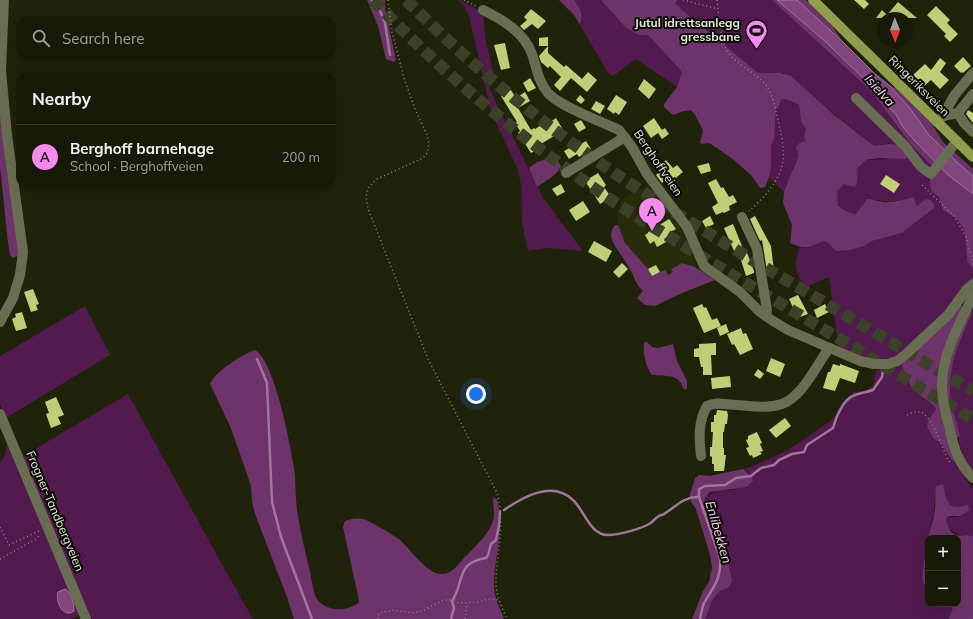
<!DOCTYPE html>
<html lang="en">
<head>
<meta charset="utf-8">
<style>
  :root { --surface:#171a07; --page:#242715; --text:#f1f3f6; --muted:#9ea19b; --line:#363828; --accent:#f589ee }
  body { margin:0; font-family:Mulish,sans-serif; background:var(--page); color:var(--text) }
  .controls { position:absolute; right:12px; bottom:12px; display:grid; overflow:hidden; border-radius:8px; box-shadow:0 4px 16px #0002 }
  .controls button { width:36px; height:36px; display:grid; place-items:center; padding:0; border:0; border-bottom:1px solid var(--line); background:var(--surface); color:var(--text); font:20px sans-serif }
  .compass { position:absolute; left:877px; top:12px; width:36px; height:36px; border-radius:50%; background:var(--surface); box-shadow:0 4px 16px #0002; rotate:179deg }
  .you { position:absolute; left:476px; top:394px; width:14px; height:14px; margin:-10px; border:3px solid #fff; border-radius:50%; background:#1a73e8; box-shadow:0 0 0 6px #1a73e833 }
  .badge { display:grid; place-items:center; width:26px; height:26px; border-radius:50%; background:var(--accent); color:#111; font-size:13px; font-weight:700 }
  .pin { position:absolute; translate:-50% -33px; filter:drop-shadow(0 1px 2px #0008) }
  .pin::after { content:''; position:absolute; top:21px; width:14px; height:12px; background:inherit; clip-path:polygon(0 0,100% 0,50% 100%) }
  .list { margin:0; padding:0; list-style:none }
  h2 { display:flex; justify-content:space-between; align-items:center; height:52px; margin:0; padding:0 16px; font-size:17px }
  h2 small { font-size:13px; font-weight:400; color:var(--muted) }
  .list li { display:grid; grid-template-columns:26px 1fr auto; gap:12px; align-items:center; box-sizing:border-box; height:64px; padding:0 16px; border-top:1px solid var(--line) }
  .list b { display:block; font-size:15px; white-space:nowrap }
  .list p { margin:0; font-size:13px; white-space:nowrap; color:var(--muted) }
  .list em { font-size:13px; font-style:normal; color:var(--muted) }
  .icon { flex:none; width:22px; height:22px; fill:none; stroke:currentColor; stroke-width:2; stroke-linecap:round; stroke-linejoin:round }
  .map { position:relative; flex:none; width:973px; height:619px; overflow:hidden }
  .search { position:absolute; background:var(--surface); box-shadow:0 4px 16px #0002; left:16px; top:16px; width:320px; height:44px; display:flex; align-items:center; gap:10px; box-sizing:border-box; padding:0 14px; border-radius:12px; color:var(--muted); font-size:15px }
  .panel { position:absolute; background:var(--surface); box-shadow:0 4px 16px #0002; left:16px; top:72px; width:320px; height:116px; border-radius:12px }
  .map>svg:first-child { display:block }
  .built { fill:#272c0b }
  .green { fill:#521a4f }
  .forest { fill:#6f336b }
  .water { fill:#82457e; stroke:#a0769a }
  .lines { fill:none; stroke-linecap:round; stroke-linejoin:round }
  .stream { stroke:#a0769a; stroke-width:2.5 }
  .building { fill:#bfcf78 }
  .highway-tunnel { stroke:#3d4128; stroke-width:12; stroke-dasharray:12 6; stroke-linecap:butt }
  .path { stroke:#878a76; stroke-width:1.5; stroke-dasharray:1 3; stroke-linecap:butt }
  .minor { stroke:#696e53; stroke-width:10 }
  .major { stroke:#909d4d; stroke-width:10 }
  .labels { text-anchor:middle; stroke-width:4; stroke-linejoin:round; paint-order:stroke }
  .poi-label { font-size:12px; font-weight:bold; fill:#e6e9da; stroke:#090b03; text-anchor:end }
  .street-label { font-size:12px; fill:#e6e9da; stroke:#090b03 }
  .water-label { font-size:13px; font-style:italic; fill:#f7d4f4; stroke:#090b03 }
</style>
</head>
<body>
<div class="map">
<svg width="973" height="619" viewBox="0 0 973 619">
  <rect width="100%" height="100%" fill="#1f2309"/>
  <polygon class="built" points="648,185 679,221 695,255 695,267 682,263 671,268 673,272 670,274 668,275 665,270 652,276 648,269 624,243 618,225 617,217 621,201 631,194"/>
  <g class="green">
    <polygon points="458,0 460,0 483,13 486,41 494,75 487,77 490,90 543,198 583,251 547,248 528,251 522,223 521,185 518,170 491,111 469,17 465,7"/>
    <path d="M574,0H601L607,5L615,17L638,35H648L682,72L677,87L636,59L613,76L608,73L580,25C584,16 580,7 574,0Z"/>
    <path d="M677,0H772L872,92L912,146L932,166L939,197L943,210L957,219L962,226L965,233L967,261L973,269V279L969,282L956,301L897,358L881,362L839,349L829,277L806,287C793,272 795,265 799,247L802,248H808L824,241L864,246L872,241L902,233L934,208V204L931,200L926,199L917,207L914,198L912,197C896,202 888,203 872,199L856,214C849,213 844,210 838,206L837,192L844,184L853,187L858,179L857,169L866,160L888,159L890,143L874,146L783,73H762L757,72L680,8L675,3Z"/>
    <polygon points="782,99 789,100 799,105 801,121 806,129 805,137 806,141 796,147 798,155 796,165 791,173 784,192 769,177 771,168 771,146 774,139 776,111"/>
    <path d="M973,303V474C965,461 961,451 958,437L960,436C956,423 951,408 950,394C949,363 960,342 972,315L969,312Z"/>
    <polygon points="85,306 110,355 6,418 0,404 0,356"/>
    <path d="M901,363C906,378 911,389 923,399C928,403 933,404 936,409L928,421L946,451L956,462L965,478L973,489V537L970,535L959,536L947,527L946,518L960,516L968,505L958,507L951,506L946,498L945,492H935L934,515L932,519L928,538V549L926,552V584L928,577V604H954L949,619H705C711,606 713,591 728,588L729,565L704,505L705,498C713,490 723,490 734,490L749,473L743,469L753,466L788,450L828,423L834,417L844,401L854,392L865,391L873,386L876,370H887Z"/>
    <polygon points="128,394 219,559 253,619 88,619 23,456"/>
    <path d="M8,436L81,615L71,619H0V463C7,457 6,445 8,436Z"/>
  </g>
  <g class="forest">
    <polygon points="367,0 385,0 385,9 396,60 394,62 386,59 378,26"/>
    <path d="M559,0H574C580,7 584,15 580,25L574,15Z"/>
    <path d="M601,0H677L675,3L680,8L757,72L762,73H780L791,76L833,114L874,146C889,144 899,140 907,157L906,159L878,158L866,160L857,169L858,179L856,186L853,187L844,184L837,192L838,206C844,210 849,213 856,214L867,199C873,199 877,201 883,202C893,203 902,200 912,197L914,198L917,206L926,199L931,200L934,204V208L902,233L872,241L864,246L850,250L836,251L827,242L824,241C808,248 806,250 790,243L792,225L783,203L784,192L791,173L796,164L798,155L796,147L799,143L806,141L804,137L806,129L801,121L799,105L789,100L782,99L776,111L774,139L771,146V168L769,177L765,187L760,188L751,175L734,160L711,144L707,143L704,144L700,143L703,130L695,115L691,110L684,111L673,115L664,107V104L677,87L682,72L648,35H638L625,27Z"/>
    <polygon points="772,0 777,0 782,4 827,43 863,78 897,116 903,127 935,162 932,166 912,146 872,92"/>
    <polygon points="797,0 806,0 832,26 844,43"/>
    <polygon points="889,85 895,88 930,121 943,142 973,169 973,176 959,164 929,135 909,107"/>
    <polygon points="0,109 19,253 18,256 13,258 10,255 8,243 0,166"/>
    <path d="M555,157L561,166C556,176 546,181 537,187L529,168L537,162Z"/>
    <polygon points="940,167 973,194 973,269 967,261 965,233 962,226 957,219 943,210 939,197 931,191 930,179"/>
    <path d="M615,225H618L625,243L648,269L652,276L665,270L668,275L673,272L671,269L682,263L695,267L715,280L682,293L655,306L645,305L637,298L643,291C635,283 635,278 630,269C625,259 616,250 612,240C610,234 612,229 615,225Z"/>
    <path d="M959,306H963L972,314C960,341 949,363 950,394C951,408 957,422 960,436L950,440L956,462L952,460L940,442L934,439L927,427L928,421L936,409C933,403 921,398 916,392C908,384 905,374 901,363Z"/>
    <path d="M644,342H647L652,347L658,348L673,344L677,361L687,381V388L685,390C682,387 683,385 680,382C675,374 660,376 652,375C645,365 643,354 644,342Z"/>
    <path d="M255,350C275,362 290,444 294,468C296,482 295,496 297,510C300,529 304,548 309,567C311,575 313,593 317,599C326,612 349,612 359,602L358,596L343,527L345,521C351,519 356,518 363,519C369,520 395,536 400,540C410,549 428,575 442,574C454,574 460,561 468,554C478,544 494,529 494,514C494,508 493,503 493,498L497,499C505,528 494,557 494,586C494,598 500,608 504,619H294L287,597L255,514L252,501L251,486L239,451L230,426L210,384C217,370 241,355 255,350Z"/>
    <path d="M743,469L752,477L753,481L746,487L710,492L705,498L704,505L729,565L732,581L728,588C713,591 711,606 705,619H692L703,591L709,582L712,567L710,555L696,509L691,502L690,494L692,488L695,478L699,475L710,476Z"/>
    <path d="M943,484L946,498L951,506L958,507L968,505L970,510L960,516H950L946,518C947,526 950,535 960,536C965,536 969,534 973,537V619H949L954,604H958V538L928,539C929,530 933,523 934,515C937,505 934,495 936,486Z"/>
    <path d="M928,549V577L926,584L924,585C920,578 924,557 928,549Z"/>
  </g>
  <g class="water">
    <polygon points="777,0 797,0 844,43 874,73 889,85 909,107 929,135 959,164 973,176 973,194 948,175 915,141 903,127 897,116 863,78 827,43"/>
    <path d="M65,589C72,593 74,604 74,611C63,619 55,601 58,592Z"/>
  </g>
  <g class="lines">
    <g class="stream">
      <polyline points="372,0 381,13 385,23 390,55"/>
      <polyline points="257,359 267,383 272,502 281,537 312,619"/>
      <path d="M504,510C523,497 552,480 573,500C584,510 590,535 608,535C619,535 640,529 649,524C653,522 655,518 659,516C660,515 663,515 664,514C675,507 685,496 699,497"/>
      <path d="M451,619L454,608L452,601C465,582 455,563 486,558L488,555L491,544L496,540L499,526L500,512"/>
      <path d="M700,619C701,614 702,608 704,603C713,587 722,579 720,558L699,497V489L705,486L725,485L736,478L751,476L761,468L774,465L779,460L792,454L804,452L807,445L833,428C836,417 843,399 855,395C861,393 867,392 873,390L882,377L883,369"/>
    </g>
  </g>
  <g class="building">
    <polygon points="854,0 865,0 869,4 864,9"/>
    <polygon points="898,2 917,18 876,18 882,10 887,15"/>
    <polygon points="936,6 950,20 947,23 958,34 950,42 944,36 946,34 927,15"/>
    <polygon points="531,9 546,21 538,29 532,24 524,30 520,26 527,20 524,17"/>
    <polygon points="548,37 548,46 539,46 539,38"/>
    <polygon points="505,43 510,68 501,70 494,45"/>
    <polygon points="548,46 548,53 564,67 566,65 582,79 588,72 597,80 587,92 571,78 560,91 554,85 561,77 550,66 548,68 541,62 539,56"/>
    <polygon points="963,57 971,66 963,73 962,72 961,73 954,66"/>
    <polygon points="940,58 946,63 940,72 949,80 940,89 931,80 924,86 913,75 925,64 931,70"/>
    <polygon points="530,78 536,88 528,92 523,83"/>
    <polygon points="644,79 656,89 649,99 638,89"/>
    <polygon points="511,90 516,98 525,92 530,101 518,108 531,130 534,128 535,129 548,121 549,123 556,118 565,133 557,139 554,136 536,147 536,150 531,153 518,133 520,131 515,123 517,122 501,96"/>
    <polygon points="580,95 585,100 581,104 576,100"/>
    <polygon points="616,95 627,102 619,115 615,112 614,114 607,109"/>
    <polygon points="596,101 605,106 600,114 591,109"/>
    <polygon points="968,110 973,113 973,123 966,114"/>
    <polygon points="654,118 662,130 665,128 669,134 662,139 658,133 651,138 643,126"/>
    <polygon points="581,120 586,128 579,132 574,124"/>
    <polygon points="586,141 591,149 579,157 577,154 569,159 564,151 573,146 574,148"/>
    <polygon points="666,160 673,168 677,165 683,172 671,182 668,178 662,183 656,175 662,170 659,166"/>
    <polygon points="709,163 711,171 701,174 697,166"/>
    <polygon points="598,173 606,185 604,187 611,197 600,204 585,181"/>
    <polygon points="886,175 900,184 894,193 880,184"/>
    <polygon points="716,179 721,188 723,187 729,197 733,195 737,202 729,206 730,210 724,213 723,212 716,215 712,207 718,203 708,183"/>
    <polygon points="561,184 565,192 557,196 552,189"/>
    <polygon points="583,201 590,212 576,221 569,210"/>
    <polygon points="710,216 714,224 706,228 702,221"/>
    <polygon points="755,216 771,246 774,271 767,271 762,240 760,241 750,219"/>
    <polygon points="669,219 676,229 670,232 671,234 664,239 666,242 657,247 654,241 650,244 645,235 648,233 648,232"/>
    <polygon points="733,224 744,251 746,250 754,271 754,273 746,276 740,257 736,250 734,251 724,228"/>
    <polygon points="594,241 612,251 606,262 588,252"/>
    <polygon points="622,263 628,269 619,278 613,272"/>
    <polygon points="656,265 660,272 652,276 648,269"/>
    <polygon points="33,289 39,304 36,305 38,310 31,312 24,292"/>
    <polygon points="798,295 808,314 798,318 789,299"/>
    <polygon points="702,304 704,308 706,307 712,320 717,318 721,326 704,333 693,308"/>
    <polygon points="825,304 829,312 817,318 814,310"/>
    <polygon points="22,312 27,328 16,331 12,319 16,317 15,314"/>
    <polygon points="726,324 729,332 720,336 717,328"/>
    <polygon points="741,328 743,334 746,333 753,349 740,355 734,344 732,345 727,334"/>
    <polygon points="716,343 716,355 711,355 712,375 703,375 703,367 701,367 699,357 694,357 694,349 699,348 699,344"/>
    <polygon points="771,358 785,364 780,377 766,371"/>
    <polygon points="833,364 840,366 840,364 859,371 855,383 840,378 835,391 823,388 828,372 830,372"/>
    <polygon points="758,369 764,374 760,379 754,375"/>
    <polygon points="730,376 731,387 712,389 711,378"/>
    <polygon points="56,397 64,415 58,417 61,424 51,428 46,414 49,413 45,402"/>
    <polygon points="717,410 727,411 728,415 727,424 725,424 724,432 723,432 723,448 724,448 724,455 726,455 724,471 714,471 714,464 712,464 712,457 710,456 710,447 712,447 713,432 711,432 711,422 714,422 714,415 716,415"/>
    <polygon points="785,418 791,426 776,438 769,430"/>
    <polygon points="757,432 762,443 760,444 763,451 760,452 762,454 753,458 752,455 750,456 746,448 749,447 746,440 748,439 748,436"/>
  </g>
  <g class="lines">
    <g class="highway-tunnel">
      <path d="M373,0C442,72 519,137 601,193C653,228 707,260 761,292C832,334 902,377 973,419"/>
      <path d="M406,0C461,55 520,106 583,151C641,193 703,230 764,267C834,308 904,350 973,391"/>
    </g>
    <g class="path">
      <path d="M388,0L392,32L404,78L415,109L427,135L429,144L427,153L423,158L377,179C365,189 365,194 368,209L428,359L497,493C506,526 496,551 496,583C496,595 502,608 507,619"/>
      <polyline points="464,0 476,6"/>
      <polyline points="683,0 718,9"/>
      <path d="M717,0C719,16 720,36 727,51C734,63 756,73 766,85C772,93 775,106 777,116C780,128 785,150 783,161C780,181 763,199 749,211"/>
      <polyline points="922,185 954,216 966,237 973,265"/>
      <path d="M907,415C911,413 915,411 920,412C931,413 943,450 948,460L950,462"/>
      <polyline points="0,527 9,545 39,531"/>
      <polyline points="0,559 36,539 41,534"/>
      <polyline points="378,619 379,613 393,610 414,613 424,610 444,600 450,600 459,603 478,602 488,599 499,600"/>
      <polyline points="465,619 467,603"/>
    </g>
    <g class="minor">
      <path d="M483,10C503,20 524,32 532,54C537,69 538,81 548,93C559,106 602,122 619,130L632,147L647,174L687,227L704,266L740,292L760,312L773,321L788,330L860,361L874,364H888L897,361L905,355L948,315L967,289L973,284"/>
      <polyline points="856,98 905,146 921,167 931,174 957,141"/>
      <polyline points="958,113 964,123 973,132"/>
      <polyline points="943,116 958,113 973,94"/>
      <polyline points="937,122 943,116 954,96 973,73"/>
      <polyline points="566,173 625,137"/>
      <polyline points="742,217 757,249 767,310 766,316"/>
      <path d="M973,296C960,323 942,354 942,385C942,400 946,416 950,430C954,449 959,464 973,478"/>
      <polyline points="0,322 13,298 20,275 23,252 7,135 1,71 4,0"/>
      <polyline points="0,414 86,619"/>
      <path d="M701,456C699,438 698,422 707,406C717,401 726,405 737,405C752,406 768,409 782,404C802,397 817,365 829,348"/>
    </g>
    <polyline class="major" points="813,0 973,157"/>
  </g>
  <defs>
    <symbol id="stadium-pin" viewBox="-11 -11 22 30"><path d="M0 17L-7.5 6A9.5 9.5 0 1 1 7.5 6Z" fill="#f589ee" stroke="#090b03"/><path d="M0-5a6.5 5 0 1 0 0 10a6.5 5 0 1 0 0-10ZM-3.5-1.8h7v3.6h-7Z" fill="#111"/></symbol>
  </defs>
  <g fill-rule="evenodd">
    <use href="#stadium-pin" x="744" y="18" width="25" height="34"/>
  </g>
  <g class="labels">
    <g class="poi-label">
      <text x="740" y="27">Jutul idrettsanlegg<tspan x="740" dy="14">gressbane</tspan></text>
    </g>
    <g class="street-label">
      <text transform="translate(919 86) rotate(45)" y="4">Ringeriksveien</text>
      <text transform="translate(658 163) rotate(56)" y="4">Berghoffveien</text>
      <text transform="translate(55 511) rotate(67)" y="4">Frogner-Tandbergveien</text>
    </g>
    <g class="water-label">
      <text transform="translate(880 90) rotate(48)" y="5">Isielva</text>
      <text transform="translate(719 532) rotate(74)" y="5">Enlibekken</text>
    </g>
  </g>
</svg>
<div class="controls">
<button>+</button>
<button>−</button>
</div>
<svg class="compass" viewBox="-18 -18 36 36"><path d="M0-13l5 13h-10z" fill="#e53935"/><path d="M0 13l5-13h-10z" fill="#9ea19b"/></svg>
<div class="you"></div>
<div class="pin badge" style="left:652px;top:231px">A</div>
<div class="search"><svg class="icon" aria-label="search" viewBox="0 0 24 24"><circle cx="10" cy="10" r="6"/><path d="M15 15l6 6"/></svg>Search here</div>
<section class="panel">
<h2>Nearby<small></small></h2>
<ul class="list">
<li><span class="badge">A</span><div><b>Berghoff barnehage</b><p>School · Berghoffveien</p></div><em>200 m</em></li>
</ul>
</section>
</div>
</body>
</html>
